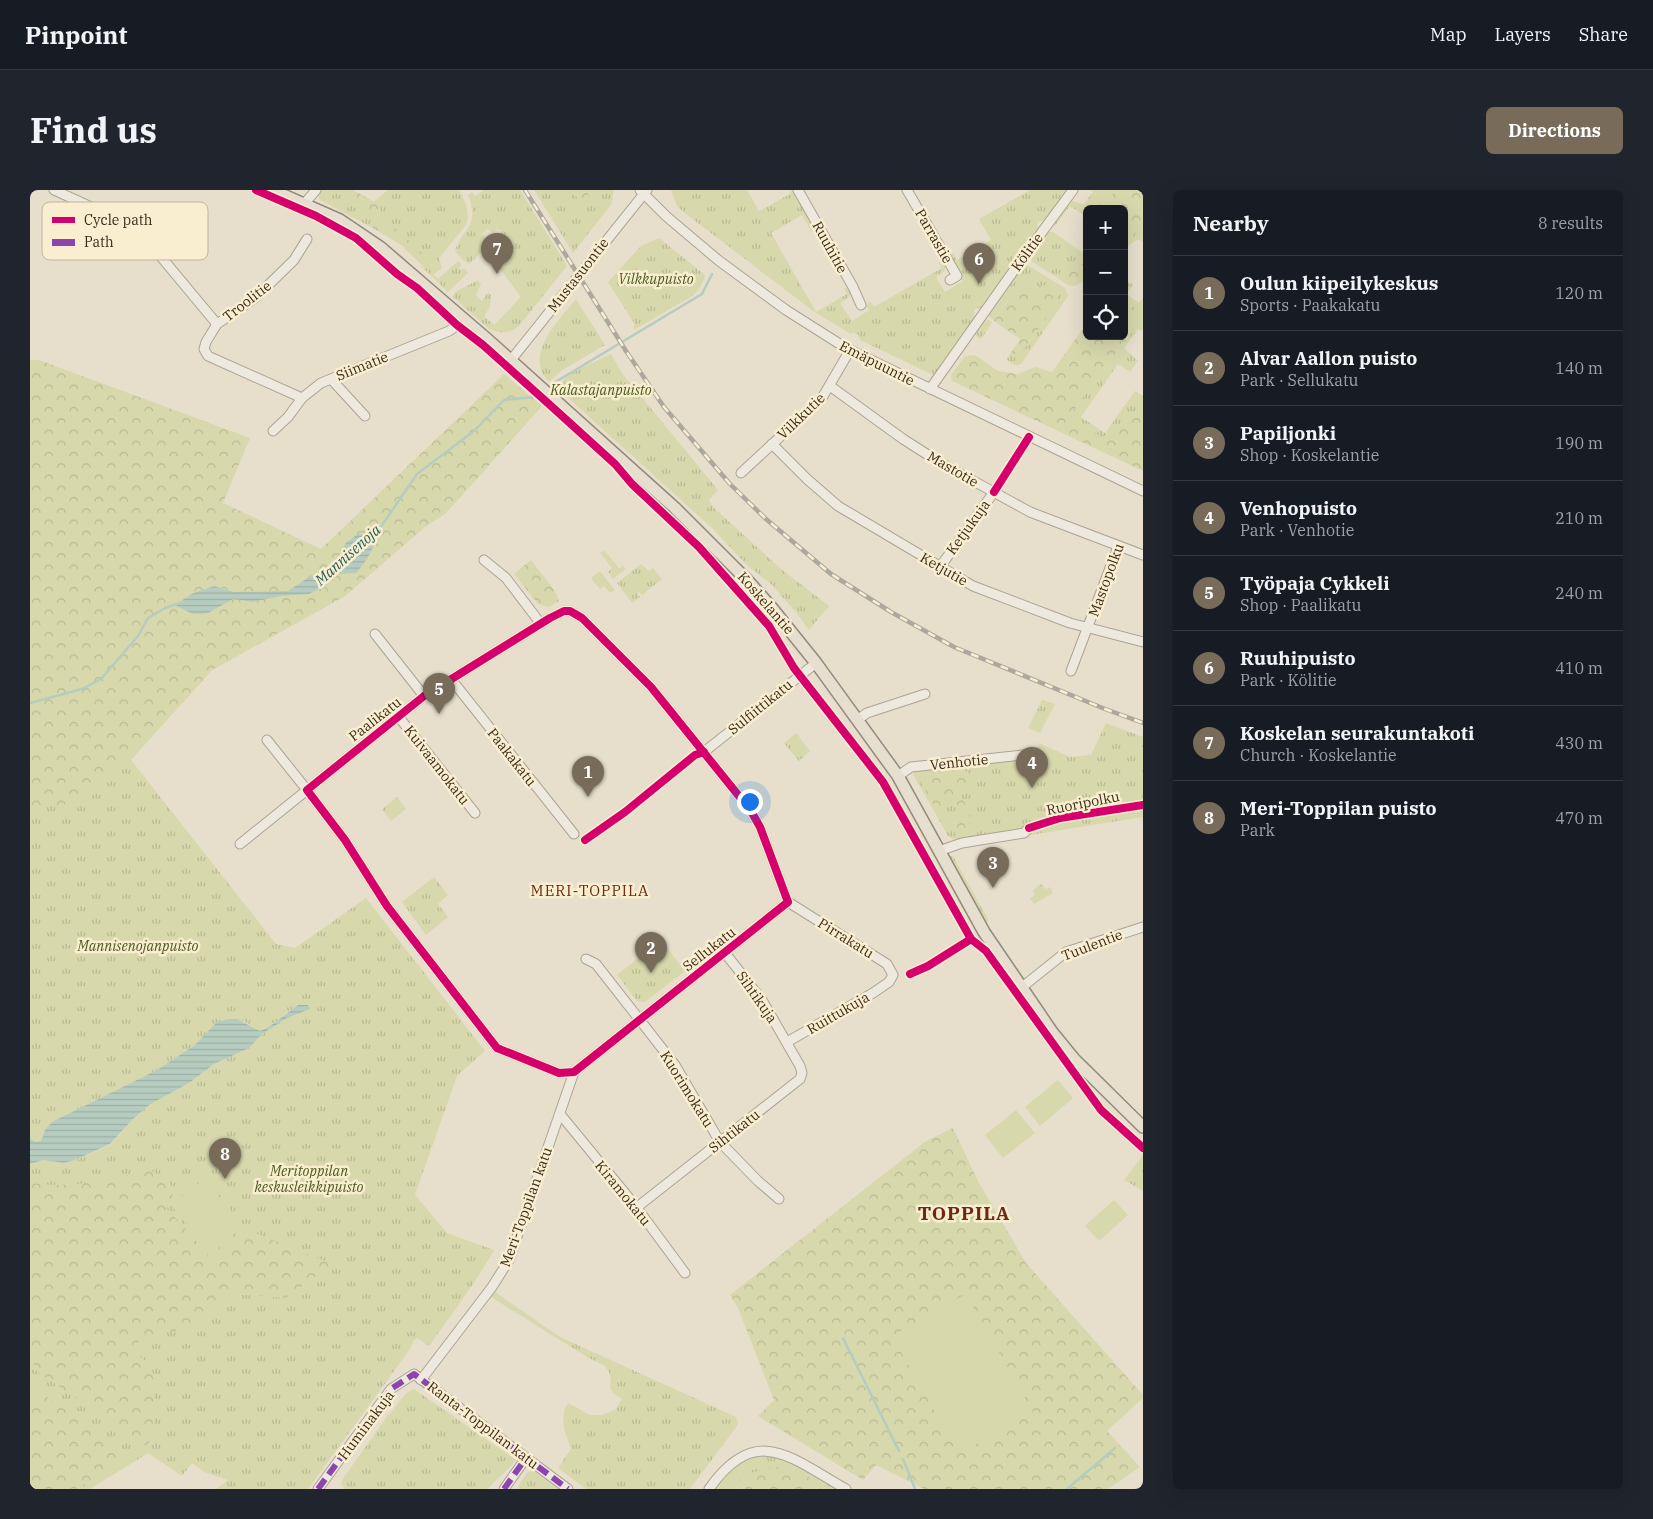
<!DOCTYPE html>
<html lang="en">
<head>
<meta charset="utf-8">
<style>
  :root { --surface:#171b24; --page:#20242c; --text:#f1f3f6; --muted:#9ea1a6; --line:#363941; --accent:#786b5a }
  body { margin:0; font-family:"IBM Plex Serif",serif; background:var(--page); color:var(--text) }
  .controls { position:absolute; right:15px; top:15px; display:grid; overflow:hidden; border-radius:8px; box-shadow:0 5px 20px #0002 }
  .controls button { width:45px; height:45px; display:grid; place-items:center; padding:0; border:0; border-bottom:1px solid var(--line); background:var(--surface); color:var(--text); font:25px sans-serif }
  .you { position:absolute; left:719px; top:611px; width:18px; height:18px; margin:-12px; border:4px solid #fff; border-radius:50%; background:#1a73e8; box-shadow:0 0 0 8px #1a73e833 }
  .badge { display:grid; place-items:center; width:32px; height:32px; border-radius:50%; background:var(--accent); color:#fff; font-size:16px; font-weight:700 }
  .pin { position:absolute; translate:-50% -41px; filter:drop-shadow(0 1px 2px #0008) }
  .pin::after { content:''; position:absolute; top:26px; width:18px; height:15px; background:inherit; clip-path:polygon(0 0,100% 0,50% 100%) }
  .list { margin:0; padding:0; list-style:none }
  h2 { display:flex; justify-content:space-between; align-items:center; height:65px; margin:0; padding:0 20px; font-size:21px }
  h2 small { font-size:16px; font-weight:400; color:var(--muted) }
  .list li { display:grid; grid-template-columns:32px 1fr auto; gap:15px; align-items:center; box-sizing:border-box; height:75px; padding:0 20px; border-top:1px solid var(--line) }
  .list b { display:block; font-size:19px; white-space:nowrap }
  .list p { margin:0; font-size:16px; white-space:nowrap; color:var(--muted) }
  .list em { font-size:16px; font-style:normal; color:var(--muted) }
  .icon { flex:none; width:28px; height:28px; fill:none; stroke:currentColor; stroke-width:2; stroke-linecap:round; stroke-linejoin:round }
  .map { position:relative; flex:none; width:1113px; height:1299px; overflow:hidden; border-radius:8px }
  header { display:flex; align-items:center; gap:30px; box-sizing:border-box; height:70px; padding:0 25px; background:var(--surface); border-bottom:1px solid var(--line) }
  header strong { font-size:24px }
  nav { display:flex; gap:28px; margin-inline-start:auto; font-size:18px }
  .intro { display:flex; align-items:center; justify-content:space-between; box-sizing:border-box; height:120px; padding:0 30px }
  h1 { margin:0; font-size:35px }
  .button { padding:12px 22px; border-radius:8px; background:var(--accent); color:#fff; font-size:18px; font-weight:700 }
  main { display:flex; gap:30px; padding:0 30px }
  aside { flex:1; background:var(--surface); border-radius:8px; box-shadow:0 5px 20px #0002 }
  .map>svg:first-child { display:block }
  .grass { fill:url(#grass-tufts) }
  .forest { fill:url(#forest-crowns); fill-rule:evenodd }
  .pitch { fill:#d7d8ac }
  .water { fill:url(#water-rules) }
  .lines { fill:none; stroke-linecap:round; stroke-linejoin:round }
  .stream { stroke:#b7ccc0; stroke-width:2.5 }
  .minor-casing { stroke:#aca395; stroke-width:11 }
  .major-casing { stroke:#91897c; stroke-width:14 }
  .minor { stroke:#eee9de; stroke-width:9 }
  .major { stroke:#e6dfcf; stroke-width:11 }
  .rail-casing { stroke:#ada89e; stroke-width:4.5 }
  .rail { stroke:#f9eed0; stroke-width:2.5; stroke-dasharray:8; stroke-linecap:butt }
  .quiet { stroke:#8e44ad; stroke-width:6; stroke-dasharray:12 6; stroke-linecap:butt }
  .cycleway-casing { stroke:#f9eed0; stroke-width:11 }
  .cycleway { stroke:#d6006c; stroke-width:8 }
  .labels { text-anchor:middle; stroke-width:5; stroke-linejoin:round; paint-order:stroke }
  .street-label { font-size:14px; fill:#3c2c1c; stroke:#f9eed0 }
  .park-label { font-size:14px; font-style:italic; fill:#4b5b20; stroke:#f9eed0 }
  .water-label { font-size:15px; font-style:italic; fill:#295d5b; stroke:#f9eed0 }
  .neighbourhood-label { font-size:15px; letter-spacing:1px; fill:#6e2916; stroke:#f9eed0 }
  .district-label { font-size:19px; font-weight:bold; letter-spacing:1px; fill:#6e2916; stroke:#f9eed0 }
  .key { fill:#f9eed0; stroke:#c0b49a; stroke-width:1 }
  .key-label { font-size:14px; fill:#3c2c1c }
</style>
</head>
<body>
<header>
<strong>Pinpoint</strong>
<nav><a>Map</a><a>Layers</a><a>Share</a></nav>
</header>
<div class="intro"><h1>Find us</h1><a class="button">Directions</a></div>
<main>
<div class="map">
<svg width="1113" height="1299" viewBox="0 0 1113 1299">
  <defs>
    <pattern id="grass-tufts" width="24" height="20" patternUnits="userSpaceOnUse" patternTransform="scale(1.25)"><rect width="24" height="20" fill="#d7d8ac"/><path d="M3 7l-1-3M5 7V3M7 7l1-3M15 17l-1-3M17 17v-4M19 17l1-3" fill="none" stroke="#b9ba93"/></pattern>
    <pattern id="forest-crowns" width="20" height="18" patternUnits="userSpaceOnUse" patternTransform="scale(1.25)"><rect width="20" height="18" fill="#d7d8ac"/><path d="M2 6a3 3 0 1 1 6 0M12 15a3 3 0 1 1 6 0" fill="none" stroke="#b9ba93"/></pattern>
    <pattern id="water-rules" width="6" height="5" patternUnits="userSpaceOnUse" patternTransform="scale(1.25)"><rect width="6" height="5" fill="#b7ccc0"/><path d="M0 2.5h6" fill="none" stroke="#9eafa4"/></pattern>
  </defs>
  <rect width="100%" height="100%" fill="#e7dfcc"/>
  <g class="grass">
    <path d="M291,0H311L314,6L331,22L358,0H429C436,12 440,22 436,35L409,68L412,78L403,85L408,89L428,71L432,75L429,78L430,80L434,78L438,83L418,102L389,74L395,78L402,76L377,49L342,34L343,38L290,10L287,5Z"/>
    <path d="M454,0H490L537,76L488,137C479,144 469,143 459,139L423,107L425,102L448,90L451,94L446,105L452,111L458,102L461,105L460,117L454,126L464,135L491,107L459,64L471,52L468,47L472,42L471,40L466,39L463,43L458,39L452,44L460,54L439,74L432,69L425,61C432,37 451,38 438,5L442,2L445,6Z"/>
    <polygon points="504,0 542,0 555,19 561,11 557,0 584,0 581,15 543,63"/>
    <path d="M641,0H717L729,21L760,4L759,2L764,0L785,38L782,42L772,25L741,43L786,122L817,104L814,98L819,97C822,106 818,108 810,113L822,131L839,120L836,115L840,111L844,117L912,78L909,73L912,71L916,74C916,81 912,84 906,87L915,102L933,91L921,66L923,63L927,70L961,50L949,29L1000,0H1036L1014,31H1010L1007,34L1008,39L952,119L947,118L944,120L945,129L907,182L903,185L830,150L828,144L823,143L821,144L786,123L656,24L647,16Z"/>
    <polygon points="1060,0 1113,0 1113,52 1108,49 1098,56 1094,53 1094,19 1057,19 1057,27 1040,16 1025,36 1024,33 1039,10 1054,14 1063,2"/>
    <polygon points="1016,42 1023,42 1056,65 1053,71 1057,75 1031,81 1028,88 1002,72 1000,64"/>
    <path d="M629,48L675,85C673,94 669,100 662,106L604,140V133L578,92L611,56Z"/>
    <path d="M993,76H999L1035,98L1038,106L991,174C985,177 981,174 977,169L980,164H987L997,155L1026,115L1028,109L977,111L964,131L958,125Z"/>
    <polygon points="1094,89 1103,95 1097,104 1109,113 1113,108 1113,123 1094,110"/>
    <path d="M546,109L575,155L531,181L519,192C493,164 529,130 546,109Z"/>
    <polygon points="955,129 961,131 962,133 951,149 947,147 945,143"/>
    <polygon points="1110,131 1113,133 1113,139 1111,141 1108,139 1094,158 1108,171 1100,182 1088,174 1051,227 1075,243 1105,201 1113,206 1113,220 1072,248 1040,225"/>
    <polygon points="581,164 592,183 688,300 679,310 683,317 751,379 799,416 779,440 765,421 741,394 718,376 681,337 526,197 541,183"/>
    <path d="M512,216L415,324L396,336L315,406L182,480L101,570L246,754L265,758L336,708L455,861L427,886L385,1005L417,1043L464,1060C446,1093 422,1123 400,1155L398,1156L388,1148L384,1150L380,1159L278,1299H186L198,1290L174,1282L162,1273L152,1286L118,1263L60,1299H0V974L13,970L34,973L45,970L80,955L102,930L119,915L159,893L184,874L219,858L232,844L256,828L267,824L260,820L240,836L229,841L213,831L184,837L165,855L127,880L33,927L15,940L11,951L5,952L0,948V513L226,406Z"/>
    <polygon points="574,360 589,378 593,376 596,379 583,389 578,382 582,378 570,363"/>
    <polygon points="611,374 619,381 623,378 632,389 612,405 609,402 607,403 610,407 602,413 587,393"/>
    <polygon points="570,381 585,400 580,403 574,396 570,399 561,388"/>
    <polygon points="1012,510 1025,514 1010,543 998,538"/>
    <polygon points="1076,533 1113,547 1113,612 1049,621 985,640 924,650 918,646 883,584 885,580 999,566 1005,562 1009,553 1040,567 1061,565"/>
    <polygon points="766,543 780,561 769,571 754,553"/>
    <polygon points="367,607 376,619 361,631 352,619"/>
    <polygon points="1113,617 1113,627 1000,645 999,642 1049,626"/>
    <polygon points="921,666 923,666 958,729 957,733 955,733 919,667"/>
    <polygon points="404,687 418,705 408,714 418,727 396,745 372,712"/>
    <polygon points="1011,694 1016,699 1020,697 1023,703 1004,714 1000,708 1005,705 1003,700"/>
    <polygon points="631,750 655,781 615,812 607,811 587,785"/>
    <polygon points="1113,965 1113,1001 1094,990"/>
    <path d="M465,1102L530,1147L706,1227L708,1233L707,1236L660,1299H556L528,1278L541,1259C535,1242 529,1229 538,1213L560,1225H572L586,1219L592,1209L583,1203L580,1197L581,1190L579,1182L575,1176L557,1167L461,1107Z"/>
    <path d="M384,1199L486,1270C477,1281 467,1288 458,1299H315L311,1294L312,1290L358,1225C367,1218 373,1202 384,1199Z"/>
    <path d="M732,1266C761,1267 785,1285 808,1299H791V1296L703,1294L708,1299H685C697,1282 710,1269 732,1266Z"/>
    <polygon points="504,1279 532,1299 489,1299 488,1296 497,1283"/>
  </g>
  <g class="forest">
    <polygon points="311,0 323,0 345,12 349,12 351,22 348,25 331,22 314,6"/>
    <polygon points="542,0 557,0 561,11 555,19"/>
    <polygon points="1064,0 1072,0 1074,11 1088,0 1113,0 1113,34 1100,48 1094,50 1094,19 1064,19 1069,14"/>
    <path d="M349,28C363,35 397,64 402,78H395L371,55L343,38L342,34L345,30Z"/>
    <path d="M1047,73L1057,75V95L1051,92C1043,100 1036,94 1028,88L1031,81Z"/>
    <polygon points="1017,95 1025,98 1028,109 1026,115 997,155 987,164 980,164 990,149 964,131 977,112 1008,96"/>
    <polygon points="1094,110 1113,123 1113,133 1110,131 1040,225 1072,248 1113,220 1113,281 922,191 921,185 935,166 945,165 968,181 988,184 1005,177 1022,182 1057,133 1057,146 1094,146"/>
    <path d="M0,170H9L220,248L193,313L291,359L474,184L512,216L415,324L396,336L315,406L182,480L100,570L57,597L43,613L0,619ZM316,353L326,383L303,384L279,404L250,406L223,412L203,409L184,396L204,402L258,401L279,387L298,381L309,371Z"/>
    <polygon points="501,370 525,401 529,411 519,417 508,414 484,384"/>
    <polygon points="932,579 946,588 929,603 936,615 942,629 937,637 924,642 919,640 919,637 929,627 930,619 922,612 914,613 907,621 888,587 900,583"/>
    <polygon points="923,938 948,991 996,1073 1113,1205 1113,1208 1077,1241 1110,1277 1078,1299 894,1299 846,1275 833,1290 728,1226 744,1210 708,1118 700,1105 896,951"/>
    <path d="M121,980L141,995L143,1005L135,1016L182,1069L218,1040L302,1074L256,1108L203,1104L152,1140L115,1145L102,1159L121,1176L125,1193L124,1247L116,1256L5,1180L0,1146V993C41,999 82,990 121,980Z"/>
    <polygon points="0,1200 7,1200 101,1267 47,1299 0,1299"/>
    <polygon points="750,1276 772,1282 791,1296 791,1299 709,1299 703,1294 720,1283"/>
  </g>
  <g class="pitch">
    <polygon points="1028,890 1043,908 1010,936 995,917"/>
    <polygon points="986,920 1005,943 973,968 955,945"/>
    <polygon points="174,989 214,1036 181,1064 141,1015"/>
    <polygon points="1084,1010 1098,1025 1069,1051 1055,1036"/>
    <polygon points="936,1104 1003,1222 929,1264 862,1146"/>
  </g>
  <g class="water">
    <path d="M347,343C344,360 337,370 326,383L304,384L298,394L279,404L250,406L223,412L203,409L178,423L163,424L146,416L161,404L184,396L204,402L258,401L279,387L298,381L309,371L316,353L328,344Z"/>
    <polygon points="268,815 278,815 280,819 257,828 232,844 219,858 184,874 159,893 119,915 102,930 80,954 45,970 34,973 13,970 0,974 0,948 5,952 11,951 15,940 22,932 127,880 165,855 187,832 199,829 207,829 230,841 240,836"/>
  </g>
  <g class="lines">
    <g class="stream">
      <polyline points="522,194 672,104 682,84"/>
      <polyline points="346,344 387,284 444,241 474,210 504,207"/>
      <polyline points="0,513 52,499 71,489 108,446 118,428 135,418 153,412"/>
      <polyline points="813,1148 869,1261"/>
      <polyline points="873,1269 885,1299"/>
      <polyline points="1037,1299 1085,1258"/>
    </g>
    <defs>
      <g id="minor">
        <polyline points="24,0 107,38 187,134"/>
        <polyline points="610,0 636,26 688,70 756,120 816,158 1113,301"/>
        <polyline points="768,0 823,97 831,115"/>
        <polyline points="877,0 927,86 920,90"/>
        <polyline points="274,14 286,0"/>
        <polyline points="481,170 617,0"/>
        <polyline points="301,189 335,226"/>
        <polyline points="800,196 873,249 909,272 1000,322 1113,365"/>
        <polyline points="900,199 992,69 1043,0"/>
        <polyline points="272,208 178,166 174,159 176,152 187,134 225,108 264,70 277,49"/>
        <polyline points="243,241 258,227 272,208 291,193 419,141 435,130"/>
        <polyline points="742,254 777,289 808,316 943,396 1040,433 1113,452"/>
        <polyline points="711,283 792,208 820,160"/>
        <polyline points="454,370 476,388 511,434"/>
        <polyline points="910,377 964,302"/>
        <polygon points="534,421 540,421 552,428 621,497 721,621 730,637 758,712 544,882 529,883 467,858 357,716 315,650 277,600 394,506 520,428"/>
        <polyline points="345,444 394,506"/>
        <polyline points="1041,481 1088,357"/>
        <polyline points="421,489 544,644"/>
        <polyline points="368,526 445,623"/>
        <polyline points="827,530 837,523 895,504"/>
        <polyline points="674,562 786,473"/>
        <polyline points="868,586 881,577 993,565"/>
        <polyline points="210,654 277,600 237,550"/>
        <polyline points="909,661 932,653 994,643 999,638"/>
        <polyline points="556,769 566,774 645,875 690,952 728,991 749,1009"/>
        <polyline points="991,798 1036,762 1113,737"/>
        <polyline points="757,852 843,803 859,792 863,785 857,774 758,712"/>
        <polyline points="530,924 604,1014 655,1083"/>
        <polyline points="606,1018 770,889 772,883 770,876 732,810 695,763"/>
        <polyline points="391,1190 462,1097 479,1070 544,882"/>
        <polyline points="288,1299 361,1199 384,1184 538,1299"/>
        <polyline points="474,1299 496,1268"/>
        <path d="M679,1299C726,1232 761,1268 816,1299"/>
      </g>
      <polyline id="major" points="242,0 310,30 350,57 458,150 645,318 717,390 741,417 786,473 868,586 954,742 1022,842 1044,869 1113,937"/>
    </defs>
    <use href="#minor" class="minor-casing"/>
    <use href="#major" class="major-casing"/>
    <use href="#minor" class="minor"/>
    <use href="#major" class="major"/>
    <defs>
      <polyline id="rail" points="495,0 596,161 634,217 700,294 736,329 801,384 861,422 924,457 1075,519 1113,533"/>
    </defs>
    <use href="#rail" class="rail-casing"/>
    <use href="#rail" class="rail"/>
    <g class="quiet">
      <polyline points="288,1299 361,1199 384,1184 538,1299"/>
      <polyline points="474,1299 496,1268"/>
    </g>
    <defs>
      <g id="cycleway">
        <polyline points="226,0 286,26 326,48 367,84 387,98 427,135 453,155 520,215 585,274 602,294 669,357 739,436 764,478 853,592 941,749 956,761 1071,920 1113,958"/>
        <polyline points="964,302 999,247"/>
        <polygon points="534,421 540,421 552,428 621,497 721,621 730,637 758,712 544,882 529,883 467,858 357,716 315,650 277,600 394,506 520,428"/>
        <polyline points="999,638 1030,628 1113,615"/>
        <polyline points="555,650 595,622 665,565 674,562"/>
        <polyline points="880,784 898,776 941,749"/>
      </g>
    </defs>
    <use href="#cycleway" class="cycleway-casing"/>
    <use href="#cycleway" class="cycleway"/>
  </g>
  <g class="labels">
    <g class="street-label">
      <text transform="translate(904 46) rotate(60)" y="5">Parrastie</text>
      <text transform="translate(800 57) rotate(61)" y="5">Ruuhitie</text>
      <text transform="translate(997 62) rotate(-54)" y="5">Kölitie</text>
      <text transform="translate(548 85) rotate(-52)" y="5">Mustasuontie</text>
      <text transform="translate(217 111) rotate(-38)" y="5">Troolitie</text>
      <text transform="translate(847 173) rotate(27)" y="5">Emäpuuntie</text>
      <text transform="translate(332 176) rotate(-22)" y="5">Siimatie</text>
      <text transform="translate(771 226) rotate(-44)" y="5">Vilkkutie</text>
      <text transform="translate(923 279) rotate(30)" y="5">Mastotie</text>
      <text transform="translate(938 337) rotate(-54)" y="5">Ketjukuja</text>
      <text transform="translate(914 379) rotate(30)" y="5">Ketjutie</text>
      <text transform="translate(1076 390) rotate(-70)" y="5">Mastopolku</text>
      <text transform="translate(736 413) rotate(49)" y="5">Koskelantie</text>
      <text transform="translate(730 517) rotate(-39)" y="5">Sulfiittikatu</text>
      <text transform="translate(345 529) rotate(-38)" y="5">Paalikatu</text>
      <text transform="translate(482 567) rotate(52)" y="5">Paakakatu</text>
      <text transform="translate(929 572) rotate(-6)" y="5">Venhotie</text>
      <text transform="translate(407 575) rotate(52)" y="5">Kuivaamokatu</text>
      <text transform="translate(1053 613) rotate(-11)" y="5">Ruoripolku</text>
      <text transform="translate(816 748) rotate(32)" y="5">Pirrakatu</text>
      <text transform="translate(1062 755) rotate(-21)" y="5">Tuulentie</text>
      <text transform="translate(679 759) rotate(-38)" y="5">Sellukatu</text>
      <text transform="translate(727 807) rotate(55)" y="5">Sihtikuja</text>
      <text transform="translate(808 823) rotate(-30)" y="5">Ruittukuja</text>
      <text transform="translate(657 899) rotate(58)" y="5">Kuorimokatu</text>
      <text transform="translate(704 941) rotate(-38)" y="5">Sihtikatu</text>
      <text transform="translate(593 1003) rotate(51)" y="5">Kiramokatu</text>
      <text transform="translate(496 1017) rotate(-70)" y="5">Meri-Toppilan katu</text>
      <text transform="translate(336 1235) rotate(-53)" y="5">Huminakuja</text>
      <text transform="translate(453 1235) rotate(37)" y="5">Ranta-Toppilan katu</text>
    </g>
    <g class="park-label">
      <text x="626" y="94">Vilkkupuisto</text>
      <text x="571" y="205">Kalastajanpuisto</text>
      <text x="108" y="761">Mannisenojanpuisto</text>
      <text x="279" y="986">Meritoppilan<tspan x="279" dy="16">keskusleikkipuisto</tspan></text>
    </g>
    <g class="water-label">
      <text transform="translate(318 365) rotate(-42)" y="5">Mannisenoja</text>
    </g>
    <g class="neighbourhood-label">
      <text x="560" y="706">MERI-TOPPILA</text>
    </g>
    <g class="district-label">
      <text x="934" y="1030">TOPPILA</text>
    </g>
  </g>
  <rect x="12" y="12" width="166" height="58" rx="8" class="key"/>
  <rect x="22" y="27" width="23" height="6" fill="#d6006c"/>
  <rect x="22" y="49" width="23" height="7" fill="#8e44ad"/>
  <g class="key-label">
    <text x="54" y="35">Cycle path</text>
    <text x="54" y="57">Path</text>
  </g>
</svg>
<div class="controls">
<button>+</button>
<button>−</button>
<button><svg class="icon" aria-label="locate" viewBox="0 0 24 24"><circle cx="12" cy="12" r="6"/><path d="M12 2v4M12 18v4M2 12h4M18 12h4"/></svg></button>
</div>
<div class="you"></div>
<div class="pin badge" style="left:558px;top:607px">1</div>
<div class="pin badge" style="left:621px;top:783px">2</div>
<div class="pin badge" style="left:963px;top:698px">3</div>
<div class="pin badge" style="left:1002px;top:598px">4</div>
<div class="pin badge" style="left:409px;top:524px">5</div>
<div class="pin badge" style="left:949px;top:94px">6</div>
<div class="pin badge" style="left:467px;top:84px">7</div>
<div class="pin badge" style="left:195px;top:989px">8</div>
</div>
<aside>
<h2>Nearby<small>8 results</small></h2>
<ul class="list">
<li><span class="badge">1</span><div><b>Oulun kiipeilykeskus</b><p>Sports · Paakakatu</p></div><em>120 m</em></li>
<li><span class="badge">2</span><div><b>Alvar Aallon puisto</b><p>Park · Sellukatu</p></div><em>140 m</em></li>
<li><span class="badge">3</span><div><b>Papiljonki</b><p>Shop · Koskelantie</p></div><em>190 m</em></li>
<li><span class="badge">4</span><div><b>Venhopuisto</b><p>Park · Venhotie</p></div><em>210 m</em></li>
<li><span class="badge">5</span><div><b>Työpaja Cykkeli</b><p>Shop · Paalikatu</p></div><em>240 m</em></li>
<li><span class="badge">6</span><div><b>Ruuhipuisto</b><p>Park · Kölitie</p></div><em>410 m</em></li>
<li><span class="badge">7</span><div><b>Koskelan seurakuntakoti</b><p>Church · Koskelantie</p></div><em>430 m</em></li>
<li><span class="badge">8</span><div><b>Meri-Toppilan puisto</b><p>Park</p></div><em>470 m</em></li>
</ul>
</aside>
</main>
</body>
</html>
